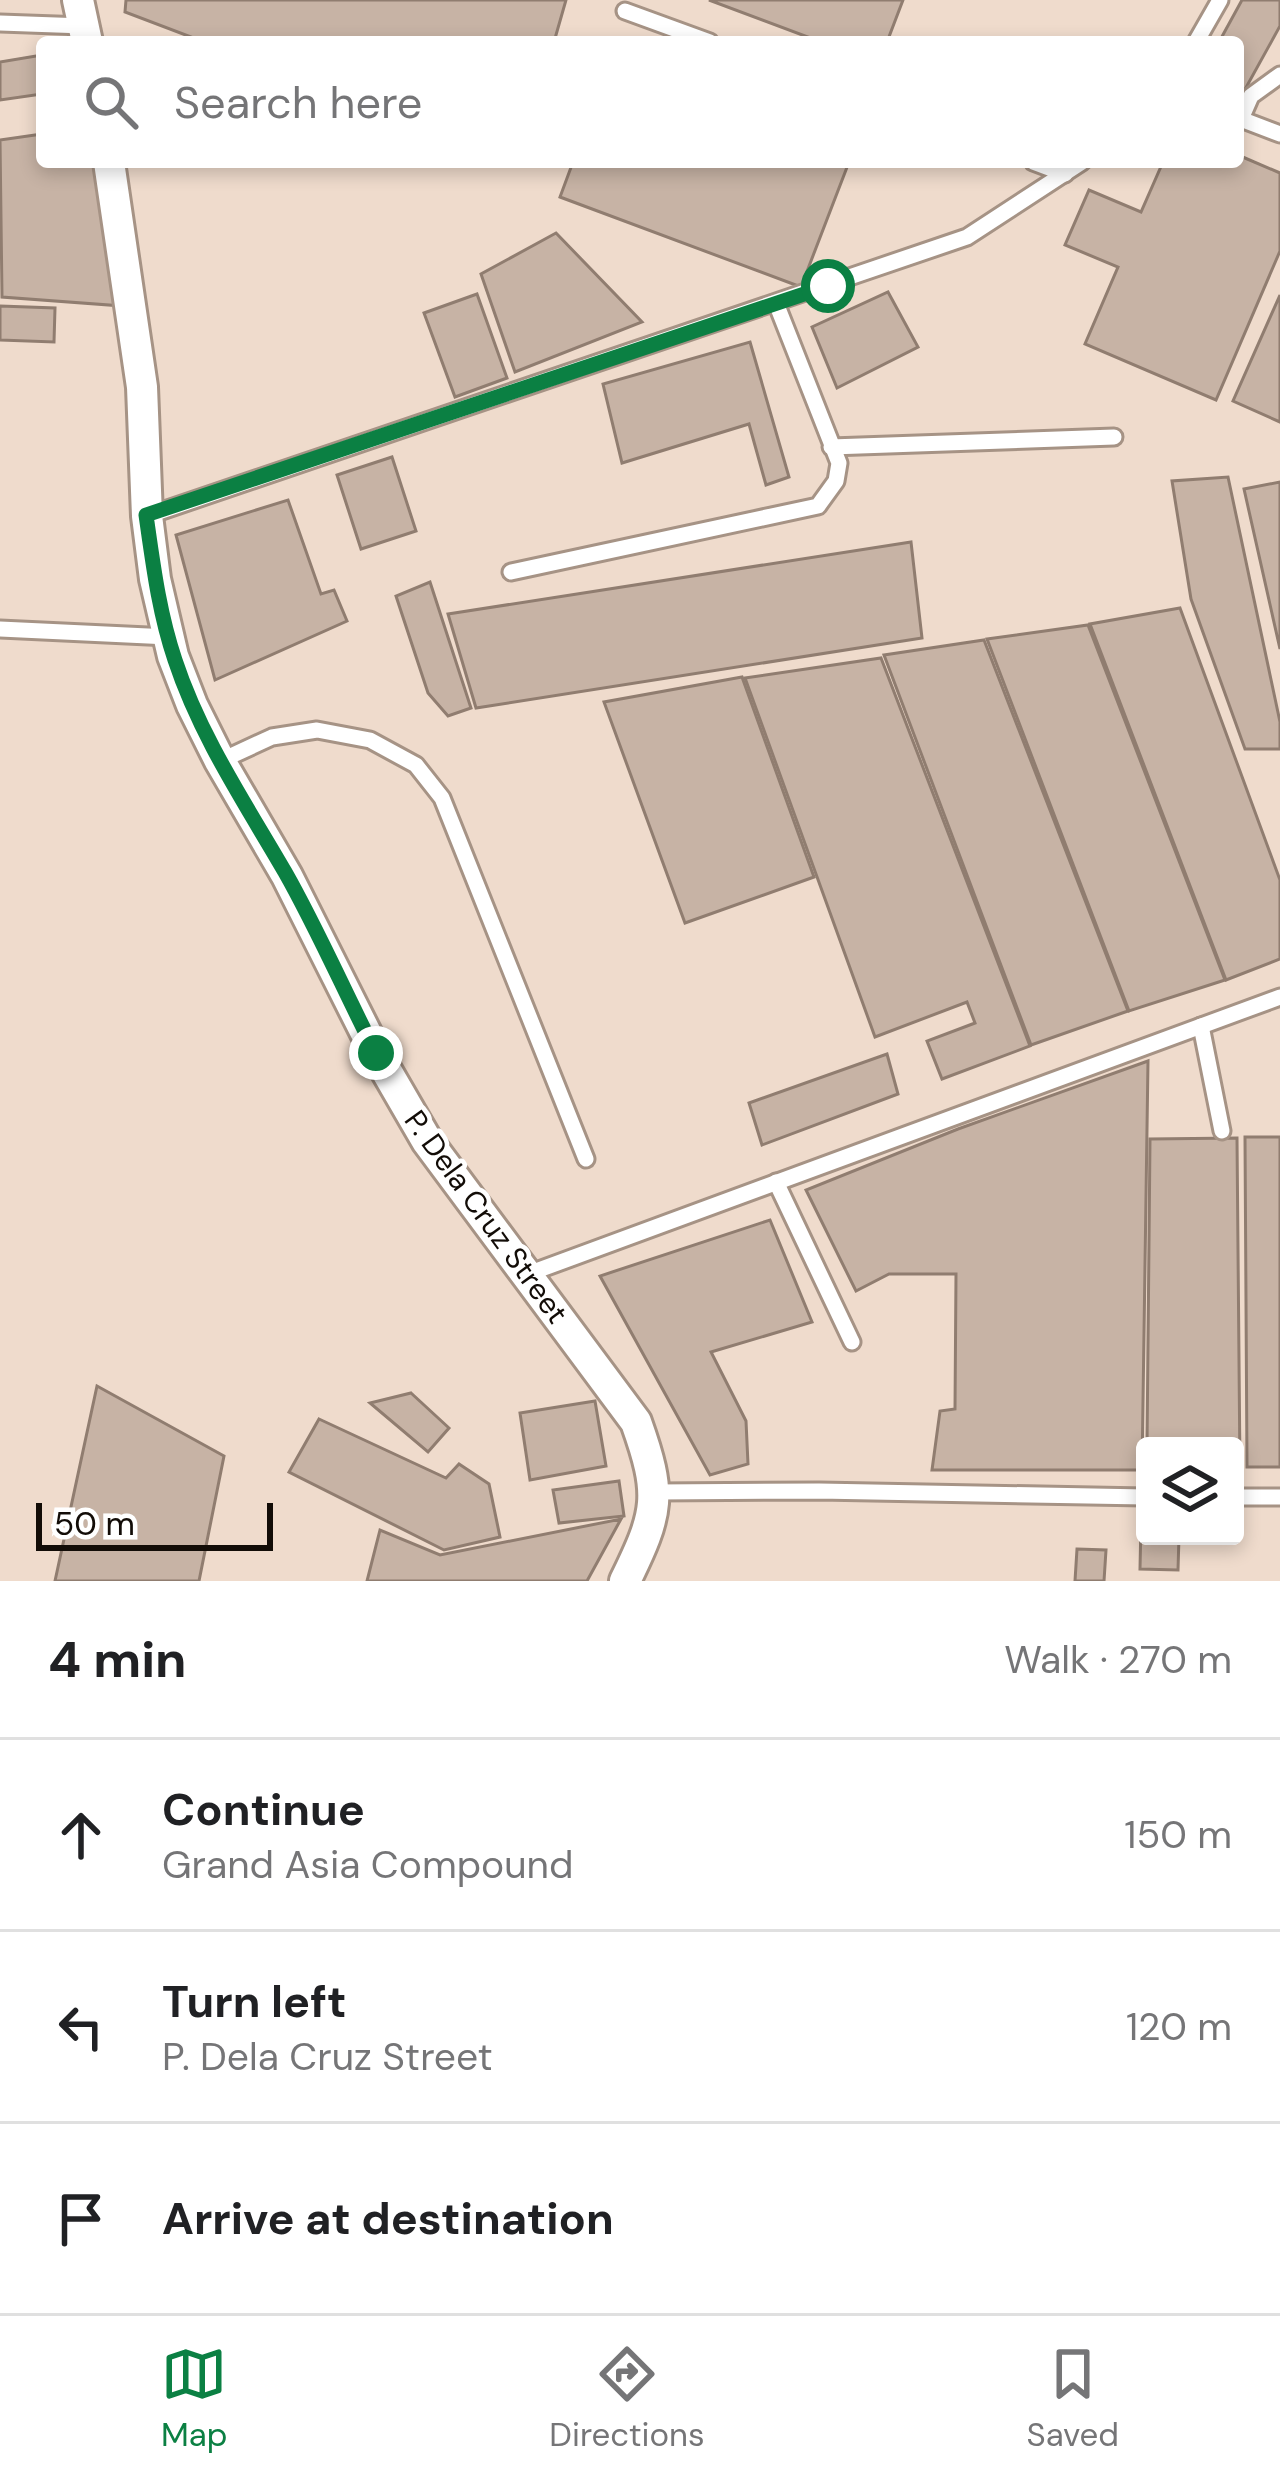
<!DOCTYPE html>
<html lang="en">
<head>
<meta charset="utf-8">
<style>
  :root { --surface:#fff; --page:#f6f6f6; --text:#202124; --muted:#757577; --line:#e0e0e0; --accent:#0b8043 }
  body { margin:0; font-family:"DM Sans",sans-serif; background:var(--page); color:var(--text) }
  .controls { position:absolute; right:36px; bottom:36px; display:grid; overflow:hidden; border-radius:12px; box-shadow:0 6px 18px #0003 }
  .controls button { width:108px; height:108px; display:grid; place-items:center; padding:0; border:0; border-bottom:3px solid var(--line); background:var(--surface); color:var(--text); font:60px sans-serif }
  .scale { position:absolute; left:36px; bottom:30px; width:237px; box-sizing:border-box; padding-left:12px; border:6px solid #120c07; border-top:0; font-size:33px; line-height:42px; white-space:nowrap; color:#120c07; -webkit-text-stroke:9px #fff; paint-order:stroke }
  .stop { position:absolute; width:36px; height:36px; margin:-27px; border:9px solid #0b8043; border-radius:50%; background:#fff }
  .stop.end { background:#0b8043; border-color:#fff; box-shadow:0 3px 12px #0008 }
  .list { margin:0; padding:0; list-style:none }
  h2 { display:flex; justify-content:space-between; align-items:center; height:156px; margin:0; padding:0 48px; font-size:51px }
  h2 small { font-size:39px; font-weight:400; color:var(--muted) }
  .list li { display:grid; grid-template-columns:78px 1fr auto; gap:36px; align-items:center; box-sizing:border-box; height:192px; padding:0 48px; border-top:3px solid var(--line) }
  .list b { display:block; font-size:45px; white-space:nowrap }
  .list p { margin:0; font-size:39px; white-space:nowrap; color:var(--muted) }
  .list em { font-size:39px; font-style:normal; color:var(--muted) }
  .icon { flex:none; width:66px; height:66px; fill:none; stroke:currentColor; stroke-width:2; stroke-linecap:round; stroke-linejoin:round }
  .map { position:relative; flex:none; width:1280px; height:1581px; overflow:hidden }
  .search { position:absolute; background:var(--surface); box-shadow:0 6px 18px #0003; left:36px; right:36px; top:36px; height:132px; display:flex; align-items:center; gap:30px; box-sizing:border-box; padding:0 42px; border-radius:12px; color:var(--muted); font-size:45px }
  .sheet { height:732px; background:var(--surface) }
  nav { display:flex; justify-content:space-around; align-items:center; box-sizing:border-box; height:168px; border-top:3px solid var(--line); background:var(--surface); font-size:33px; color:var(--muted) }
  nav a { display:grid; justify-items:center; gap:6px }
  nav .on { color:var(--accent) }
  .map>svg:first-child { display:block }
  .building { fill:#c7b3a5; stroke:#907d70; stroke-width:3 }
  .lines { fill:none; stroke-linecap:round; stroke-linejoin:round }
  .lane-casing { stroke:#a69385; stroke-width:21 }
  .street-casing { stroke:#a69385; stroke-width:36 }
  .lane { stroke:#fff; stroke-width:15 }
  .street { stroke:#fff; stroke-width:30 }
  .route { stroke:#0b8043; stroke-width:15 }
  .labels { text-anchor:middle; stroke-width:9; stroke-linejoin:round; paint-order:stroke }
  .street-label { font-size:30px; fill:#120c07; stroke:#fff }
</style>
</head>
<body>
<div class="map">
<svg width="1280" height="1581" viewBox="0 0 1280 1581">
  <rect width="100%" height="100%" fill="#efdbcc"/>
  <g class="building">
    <polygon points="126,0 566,0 554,42 204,42 125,12"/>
    <polygon points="709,0 903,0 887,42 821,42"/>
    <polygon points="1242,0 1280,0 1280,26 1238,102 1238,42 1219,42"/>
    <polygon points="42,55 42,94 0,100 0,62"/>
    <polygon points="42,134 42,162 97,162 123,306 2,297 0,140"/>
    <polygon points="1238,155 1280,173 1280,251 1216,400 1085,344 1118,267 1065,245 1089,190 1141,212 1163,162 1238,162"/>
    <polygon points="573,162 849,162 801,287 560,197"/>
    <polygon points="556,233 642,322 515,372 481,274"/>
    <polygon points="888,292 918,347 837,388 812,327"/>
    <polygon points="477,294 507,378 455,397 424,313"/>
    <polygon points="1280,295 1280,422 1233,401"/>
    <polygon points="0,306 55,308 54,342 0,340"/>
    <polygon points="750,342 789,477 766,485 749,424 622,463 603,384"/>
    <polygon points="392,457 416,531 361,549 337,475"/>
    <polygon points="1228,477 1280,722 1280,749 1245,749 1191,599 1172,481"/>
    <polygon points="1280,482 1280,649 1244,489"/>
    <polygon points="288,500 321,594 334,590 347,621 215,680 176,535"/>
    <polygon points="911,542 922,638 476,708 448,614"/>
    <polygon points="430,582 471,708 448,716 428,693 396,596"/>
    <polygon points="1180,608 1280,880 1280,959 1226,980 1090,624"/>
    <polygon points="1088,625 1225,980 1129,1011 987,639"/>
    <polygon points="984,640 1128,1011 1031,1045 884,655"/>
    <polygon points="881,658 1030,1046 942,1079 927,1041 975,1023 967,1002 875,1037 745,678"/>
    <polygon points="742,677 814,877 685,923 604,702"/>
    <polygon points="887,1054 898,1094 762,1145 749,1103"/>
    <polygon points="1148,1061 1142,1470 932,1470 940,1411 955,1409 956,1274 889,1274 856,1291 806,1190 958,1129"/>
    <polygon points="1245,1137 1280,1137 1280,1467 1247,1467"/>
    <polygon points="1237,1138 1240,1470 1235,1470 1235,1446 1147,1446 1150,1139"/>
    <polygon points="770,1220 812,1322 711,1352 746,1421 748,1464 710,1475 600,1276"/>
    <polygon points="97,1386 224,1456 199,1581 55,1581"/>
    <polygon points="411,1393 449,1428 428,1452 370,1403"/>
    <polygon points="595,1401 606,1466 530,1480 520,1413"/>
    <polygon points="319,1419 446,1478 459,1464 489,1484 500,1537 444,1550 289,1472"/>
    <polygon points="619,1481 624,1516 559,1523 553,1490"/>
    <polygon points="621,1519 587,1581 367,1581 380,1530 440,1555"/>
    <polygon points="1141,1522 1145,1522 1145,1536 1179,1536 1178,1570 1140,1569"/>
    <polygon points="1077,1549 1106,1550 1104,1581 1075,1581"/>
  </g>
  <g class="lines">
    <defs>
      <g id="lane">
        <polyline points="625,11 710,42"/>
        <polyline points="0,23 84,26"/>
        <polyline points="1196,42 1220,0"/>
        <polyline points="1238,118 1280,134"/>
        <polyline points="1241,119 1251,96 1280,75"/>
        <polyline points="1033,162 1065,174"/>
        <polyline points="831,447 1114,437"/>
        <polyline points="147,516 967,237 1082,162"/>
        <polyline points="511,572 818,506 836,481 839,463 776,303"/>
        <polyline points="0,629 169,637"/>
        <polyline points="220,761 272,737 317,730 370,740 416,765 442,798 586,1159"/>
        <polyline points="1201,1026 1222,1131"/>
        <polyline points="776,1182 852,1342"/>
        <polyline points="525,1275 1280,997"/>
        <polyline points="656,1492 819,1491 1145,1497"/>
        <polyline points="1235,1497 1280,1497"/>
      </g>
      <g id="street">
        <polyline points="78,0 87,42"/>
        <path d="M109,162L142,387L147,516L155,579L173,656L192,705L220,761L287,876L376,1053L427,1141L636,1422C662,1495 659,1512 625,1581"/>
      </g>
    </defs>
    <use href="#lane" class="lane-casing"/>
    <use href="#street" class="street-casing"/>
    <use href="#lane" class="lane"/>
    <use href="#street" class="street"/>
  </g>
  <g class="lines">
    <path class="route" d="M376,1053C345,993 318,930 285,872C245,803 200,736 175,660C159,613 153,564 146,515L828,286"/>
  </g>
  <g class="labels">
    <g class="street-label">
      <text transform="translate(486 1217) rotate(54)" y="10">P. Dela Cruz Street</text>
    </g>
  </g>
</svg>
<div class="controls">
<button><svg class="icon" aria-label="layers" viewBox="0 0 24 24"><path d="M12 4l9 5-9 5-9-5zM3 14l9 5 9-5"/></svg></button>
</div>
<div class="scale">50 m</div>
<div class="stop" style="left:828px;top:286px"></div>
<div class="stop end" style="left:376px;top:1053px"></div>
<div class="search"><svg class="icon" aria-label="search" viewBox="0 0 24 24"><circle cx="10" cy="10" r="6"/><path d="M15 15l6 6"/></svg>Search here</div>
</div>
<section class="sheet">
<h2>4 min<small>Walk · 270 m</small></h2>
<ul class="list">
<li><svg class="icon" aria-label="ahead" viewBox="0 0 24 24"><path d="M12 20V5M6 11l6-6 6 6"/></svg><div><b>Continue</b><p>Grand Asia Compound</p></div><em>150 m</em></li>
<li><svg class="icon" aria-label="left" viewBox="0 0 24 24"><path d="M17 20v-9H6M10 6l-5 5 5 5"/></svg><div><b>Turn left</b><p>P. Dela Cruz Street</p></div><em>120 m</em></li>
<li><svg class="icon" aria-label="arrive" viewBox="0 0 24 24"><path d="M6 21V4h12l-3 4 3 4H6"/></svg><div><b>Arrive at destination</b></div></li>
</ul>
</section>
<nav>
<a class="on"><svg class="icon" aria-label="map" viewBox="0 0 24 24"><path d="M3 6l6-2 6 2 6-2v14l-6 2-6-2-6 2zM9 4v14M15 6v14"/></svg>Map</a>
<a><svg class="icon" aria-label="directions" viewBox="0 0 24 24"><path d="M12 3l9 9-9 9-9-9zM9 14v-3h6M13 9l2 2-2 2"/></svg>Directions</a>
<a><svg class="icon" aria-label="saved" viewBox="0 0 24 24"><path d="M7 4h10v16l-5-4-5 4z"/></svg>Saved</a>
</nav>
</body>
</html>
